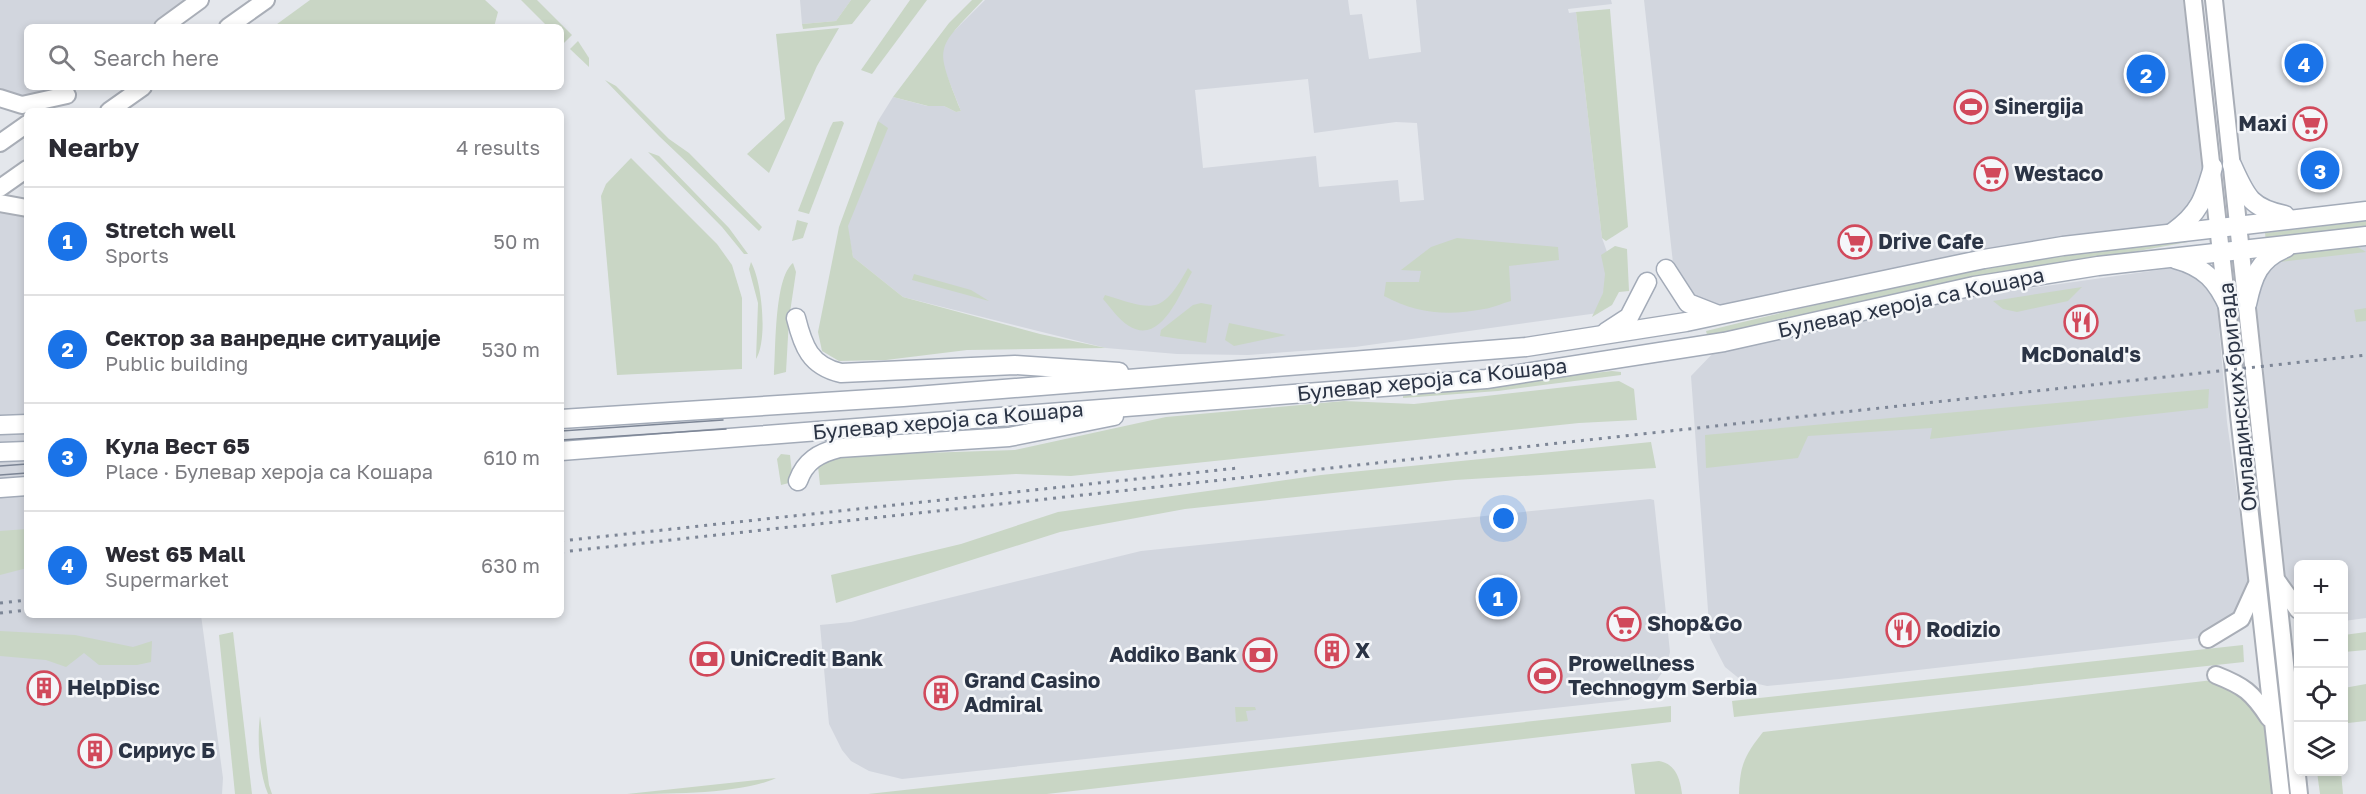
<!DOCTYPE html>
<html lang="en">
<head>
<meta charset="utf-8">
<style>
  :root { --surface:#fff; --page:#f7f7f7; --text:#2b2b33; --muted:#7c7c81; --line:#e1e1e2; --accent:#1a73e8 }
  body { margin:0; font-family:"Golos Text",sans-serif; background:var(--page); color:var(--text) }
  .controls { position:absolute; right:18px; bottom:18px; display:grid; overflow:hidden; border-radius:9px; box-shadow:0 3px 9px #0003 }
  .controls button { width:54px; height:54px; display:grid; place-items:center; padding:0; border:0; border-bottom:2px solid var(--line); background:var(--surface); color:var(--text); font:30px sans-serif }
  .you { position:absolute; left:1504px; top:519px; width:21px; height:21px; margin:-15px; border:4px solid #fff; border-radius:50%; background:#1a73e8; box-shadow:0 0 0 9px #1a73e833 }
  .badge { display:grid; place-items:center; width:39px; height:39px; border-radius:50%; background:var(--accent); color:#fff; font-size:20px; font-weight:700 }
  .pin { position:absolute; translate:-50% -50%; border:3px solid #fff; box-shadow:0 2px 6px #0006 }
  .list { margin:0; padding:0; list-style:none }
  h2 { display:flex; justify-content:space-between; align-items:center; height:78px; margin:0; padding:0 24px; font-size:26px }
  h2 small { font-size:20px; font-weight:400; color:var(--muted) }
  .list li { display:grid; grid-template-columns:39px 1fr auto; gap:18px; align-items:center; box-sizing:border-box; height:108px; padding:0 24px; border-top:2px solid var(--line) }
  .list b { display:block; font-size:22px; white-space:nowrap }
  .list p { margin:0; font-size:20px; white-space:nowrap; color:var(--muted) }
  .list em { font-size:20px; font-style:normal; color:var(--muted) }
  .icon { flex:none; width:33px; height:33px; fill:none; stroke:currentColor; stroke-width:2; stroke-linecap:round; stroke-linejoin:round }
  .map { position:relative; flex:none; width:2366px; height:794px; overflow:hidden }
  .search { position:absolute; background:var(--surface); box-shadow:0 3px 9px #0003; left:24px; top:24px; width:540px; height:66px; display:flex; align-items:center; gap:15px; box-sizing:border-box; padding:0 21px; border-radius:9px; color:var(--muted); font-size:22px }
  .panel { position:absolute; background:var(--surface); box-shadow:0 3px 9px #0003; left:24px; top:108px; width:540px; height:510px; border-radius:9px }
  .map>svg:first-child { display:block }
  .built { fill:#d2d6de; fill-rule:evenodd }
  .green { fill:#c9d6c5 }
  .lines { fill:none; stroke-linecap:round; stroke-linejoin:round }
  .secondary-casing { stroke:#a9aeb7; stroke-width:20 }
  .primary-casing { stroke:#a3abb8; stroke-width:21 }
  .secondary { stroke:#fff; stroke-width:16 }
  .primary { stroke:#fff; stroke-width:18 }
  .tram { stroke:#7d8696; stroke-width:1.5 }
  .rail { stroke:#7d8696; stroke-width:3; stroke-dasharray:3 6; stroke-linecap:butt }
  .labels { text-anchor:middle; stroke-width:5; stroke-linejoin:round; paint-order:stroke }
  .poi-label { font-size:21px; font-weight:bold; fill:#2b3445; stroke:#f4f6f9; text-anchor:start }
  .street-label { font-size:21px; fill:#2b3445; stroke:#f4f6f9 }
</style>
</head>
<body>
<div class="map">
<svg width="2366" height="794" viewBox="0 0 2366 794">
  <rect width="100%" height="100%" fill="#e4e7ec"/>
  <g class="built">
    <polygon points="0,0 196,0 158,27 27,27 27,87 75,87 37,102 0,95"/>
    <polygon points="800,0 851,0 836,21 802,24"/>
    <path d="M985,0H1348L1350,15L1362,14L1369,59L1421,52L1416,0H1611L1612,4L1568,9L1569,13L1576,12L1602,238L1611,263L1598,313L1355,347L1248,355L1177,354L1106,348L903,297L853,257L847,226L887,129L878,121L893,97L927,106H944L956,112L961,111L941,61L944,41ZM1308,79L1314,133L1396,122L1417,123L1424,200L1400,202L1398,180L1319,187L1316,156L1203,168L1195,90Z"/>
    <polygon points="1644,0 2183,0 2204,156 2205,183 2198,202 2169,224 2061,236 1941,258 1765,298 1706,307 1678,284 1673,263"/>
    <polygon points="0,208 27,213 27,615 201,615 223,778 222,794 0,794"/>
    <polygon points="2366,235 2366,618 2344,621 2344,564 2298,564 2298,605 2284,587 2261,345 2253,291 2262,259"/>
    <polygon points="2186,266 2216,291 2227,422 2249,580 2249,598 2245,612 2208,637 1839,679 1767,686 1741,680 1725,667 1710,638 1691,376 1717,349 1777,339 1940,301"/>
    <polygon points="1650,499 1654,500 1670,652 1666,667 1655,683 1628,700 902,779 869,771 851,761 842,750 829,724 820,625 851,622 1141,551"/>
  </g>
  <g class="green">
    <polygon points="310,0 485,0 498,12 494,27 273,27"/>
    <polygon points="521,0 537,0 572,35 564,43 561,40 561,27 548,27"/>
    <polygon points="851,0 871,0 852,24 803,29 802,24 836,21"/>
    <polygon points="910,0 927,0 872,74 861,70"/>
    <path d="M972,0H983C934,52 935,44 961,111L956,112L944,106H928L893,97L949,23Z"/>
    <polygon points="1610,9 1628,227 1606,241 1602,238 1576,12"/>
    <polygon points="839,28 817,66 769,173 747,154 785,119 776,34"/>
    <polygon points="578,41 589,58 589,67 570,49"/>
    <polygon points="605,80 616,86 669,139 689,153 762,227 759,231 659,136"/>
    <polygon points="842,121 844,123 809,214 798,211 830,128 833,122"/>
    <polygon points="878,121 888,128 848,226 853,257 903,297 1040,334 1106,348 967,350 886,360 839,361 822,351 818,332 839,227"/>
    <polygon points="648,152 659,156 729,228 748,254 744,254 722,227"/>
    <polygon points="631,158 717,244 732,265 742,298 742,369 617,375 601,196 606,184"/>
    <polygon points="797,220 808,223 803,238 792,241"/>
    <polygon points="2366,221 2366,231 2266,242 2265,233"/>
    <path d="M1457,238L1558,247L1559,260L1509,266L1511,301C1502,303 1493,308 1484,309C1448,316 1417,314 1384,296L1386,282H1419L1421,271L1401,270L1431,247Z"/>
    <path d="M2187,238L2188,242L1988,278L1708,338L1706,331C1865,292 2024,256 2187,238Z"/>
    <polygon points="1615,246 1627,249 1629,291 1619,292 1612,305 1592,317 1603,293 1605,274 1601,255"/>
    <polygon points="2356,246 2366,252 2280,262 2277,258 2291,253"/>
    <path d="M751,262C762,282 768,340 756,359L758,303L749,269Z"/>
    <path d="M793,263L796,272L789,319L786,372L774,375C776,350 774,278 793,263Z"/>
    <path d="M1188,268L1192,272C1180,293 1161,346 1129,326C1119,320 1111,308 1103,299L1105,295C1154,310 1161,316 1188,268Z"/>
    <polygon points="914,274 971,290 989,301 912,280"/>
    <polygon points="2082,287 2068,301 2017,312 2003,309 1993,301"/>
    <polygon points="1201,303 1212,305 1206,343 1160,336 1161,330 1193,305"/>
    <polygon points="2366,308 2366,321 2356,322 2354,310"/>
    <polygon points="1229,323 1286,335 1234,346 1225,340"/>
    <polygon points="1612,371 1621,372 1621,375 1498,391 1403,398 1403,395"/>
    <polygon points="1619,381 1634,389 1637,420 1579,423 1071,476 1016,474 820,485 818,466 832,456 1015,450 1166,417 1344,401 1414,404"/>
    <polygon points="2209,389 2208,408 1930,439 1932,428 1808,436 1798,458 1706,468 1705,435"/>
    <polygon points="1651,442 1656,468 1455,480 1185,509 1060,532 836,603 831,575 961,544 1058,512 1321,475"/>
    <polygon points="781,454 790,455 793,482 781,485 777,459"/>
    <polygon points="27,529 27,568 0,575 0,531"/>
    <polygon points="0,631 75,635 133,647 152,641 151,662 137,665 99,665 84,653 66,667 46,660 0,656"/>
    <polygon points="233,632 252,794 235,794 219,635"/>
    <polygon points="2366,632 2366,650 2344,652 2344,635"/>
    <polygon points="2243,645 2244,662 1734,717 1732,701"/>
    <path d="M2213,680L2249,695L2267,724L2272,794H1739C1740,764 1745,755 1763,732Z"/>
    <polygon points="2366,684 2366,721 2348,723 2344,733 2344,688"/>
    <polygon points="1671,706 1671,722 1047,794 868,794"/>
    <polygon points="1235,707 1255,707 1256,710 1246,711 1248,721 1236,722"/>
    <path d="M260,716L269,785L272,794H268C259,773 257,739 260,716Z"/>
    <path d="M1659,761C1676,764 1680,779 1682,794H1635L1631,764Z"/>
    <polygon points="2317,772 2341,772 2343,794 2320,794"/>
    <path d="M776,778C742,794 668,794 627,794Z"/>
  </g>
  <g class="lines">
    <defs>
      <g id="secondary">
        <polyline points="2193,0 2281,794"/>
        <polyline points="2214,0 2299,794"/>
        <polyline points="163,27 200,0"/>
        <polyline points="228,27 266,0"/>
        <polyline points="0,98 22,105 67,95"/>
        <polyline points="109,111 143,87"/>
        <polyline points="0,143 27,124"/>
        <polyline points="0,188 27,169"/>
        <polyline points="0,203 27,208"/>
        <polyline points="2278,582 2298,610"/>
        <polyline points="2208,639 2241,619 2256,586"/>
        <path d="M2216,675C2244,686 2252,692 2269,718"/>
      </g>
      <g id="primary">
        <path d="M2232,165C2246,196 2250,208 2285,215"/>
        <path d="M2173,232C2200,213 2204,198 2213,167"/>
        <path d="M2175,259C2205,267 2217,281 2229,308"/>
        <polyline points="1666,269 1688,303 1716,314"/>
        <path d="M2247,304C2253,276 2259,259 2286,248"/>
        <path d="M796,318C803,346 810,366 841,373L1015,365L1119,372"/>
        <polyline points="1606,332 1629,317 1647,282"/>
        <polyline points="561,419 903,397 1526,347 1686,322 1984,259 2063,246 2366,211"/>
        <polyline points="0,425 27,424"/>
        <polyline points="561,451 1486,379 1724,342 1974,286 2098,266 2366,236"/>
        <polyline points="0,452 27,451"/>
        <path d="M798,481C805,461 819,453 839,448L1009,437L1114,416"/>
        <polyline points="0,488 27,486"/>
      </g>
    </defs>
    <use href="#secondary" class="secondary-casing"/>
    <use href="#primary" class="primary-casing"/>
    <use href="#secondary" class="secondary"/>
    <use href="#primary" class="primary"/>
    <g class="tram">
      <polyline points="561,431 723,420"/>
      <polyline points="561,440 726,429"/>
      <polyline points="0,466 27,464"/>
      <polyline points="0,475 27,473"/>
    </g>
    <g class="rail">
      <polyline points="561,541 1238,468"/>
      <polyline points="561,552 2366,355"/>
      <polyline points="0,603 27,600"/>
      <polyline points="0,613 27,610"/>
    </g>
  </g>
  <defs>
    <symbol id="stadium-ring" viewBox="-11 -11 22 22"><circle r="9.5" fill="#f4f6f9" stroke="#d1495b" stroke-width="1.5"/><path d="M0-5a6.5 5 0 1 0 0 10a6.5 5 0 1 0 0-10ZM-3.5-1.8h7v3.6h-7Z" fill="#d1495b"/></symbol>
    <symbol id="supermarket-ring" viewBox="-11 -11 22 22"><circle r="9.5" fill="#f4f6f9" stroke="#d1495b" stroke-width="1.5"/><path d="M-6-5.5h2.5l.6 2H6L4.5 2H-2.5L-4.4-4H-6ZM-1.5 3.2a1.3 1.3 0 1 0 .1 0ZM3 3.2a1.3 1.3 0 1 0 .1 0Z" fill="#d1495b"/></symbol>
    <symbol id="restaurant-ring" viewBox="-11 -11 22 22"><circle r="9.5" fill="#f4f6f9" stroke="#d1495b" stroke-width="1.5"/><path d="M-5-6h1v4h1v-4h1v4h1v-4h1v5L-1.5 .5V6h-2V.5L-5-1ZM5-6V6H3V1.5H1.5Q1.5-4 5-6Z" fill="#d1495b"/></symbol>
    <symbol id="building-ring" viewBox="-11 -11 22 22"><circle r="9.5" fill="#f4f6f9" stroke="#d1495b" stroke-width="1.5"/><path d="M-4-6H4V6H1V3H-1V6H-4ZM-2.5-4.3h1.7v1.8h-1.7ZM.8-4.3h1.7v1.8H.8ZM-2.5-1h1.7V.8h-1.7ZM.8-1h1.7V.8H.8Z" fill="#d1495b"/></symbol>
    <symbol id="bank-ring" viewBox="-11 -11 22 22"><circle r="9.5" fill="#f4f6f9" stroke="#d1495b" stroke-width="1.5"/><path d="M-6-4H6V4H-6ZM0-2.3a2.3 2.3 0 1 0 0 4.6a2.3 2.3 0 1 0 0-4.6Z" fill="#d1495b"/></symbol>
  </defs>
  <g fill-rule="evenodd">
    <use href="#stadium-ring" x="1952" y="88" width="38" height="38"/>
    <use href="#supermarket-ring" x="2291" y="105" width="38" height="38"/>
    <use href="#supermarket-ring" x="1972" y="155" width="38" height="38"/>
    <use href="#supermarket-ring" x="1836" y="223" width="38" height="38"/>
    <use href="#restaurant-ring" x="2062" y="303" width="38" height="38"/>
    <use href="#supermarket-ring" x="1605" y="605" width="38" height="38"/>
    <use href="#restaurant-ring" x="1884" y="611" width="38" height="38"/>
    <use href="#building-ring" x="1313" y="632" width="38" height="38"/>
    <use href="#bank-ring" x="1241" y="636" width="38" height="38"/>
    <use href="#bank-ring" x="688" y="640" width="38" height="38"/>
    <use href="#stadium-ring" x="1526" y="657" width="38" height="38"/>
    <use href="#building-ring" x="25" y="669" width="38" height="38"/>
    <use href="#building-ring" x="922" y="674" width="38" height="38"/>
    <use href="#building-ring" x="76" y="732" width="38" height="38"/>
  </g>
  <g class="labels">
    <g class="poi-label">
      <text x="1994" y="114">Sinergija</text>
      <text x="2287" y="131" text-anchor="end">Maxi</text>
      <text x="2014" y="181">Westaco</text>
      <text x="1878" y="249">Drive Cafe</text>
      <text x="2081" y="362" text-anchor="middle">McDonald's</text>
      <text x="1647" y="631">Shop&amp;Go</text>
      <text x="1926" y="637">Rodizio</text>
      <text x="1355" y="658">X</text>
      <text x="1237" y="662" text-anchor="end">Addiko Bank</text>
      <text x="730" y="666">UniCredit Bank</text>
      <text x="1568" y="671">Prowellness<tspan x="1568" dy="24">Technogym Serbia</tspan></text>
      <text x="964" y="688">Grand Casino<tspan x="964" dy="24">Admiral</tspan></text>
      <text x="67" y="695">HelpDisc</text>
      <text x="118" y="758">Сириус Б</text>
    </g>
    <g class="street-label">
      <text transform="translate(1911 303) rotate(-12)" y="7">Булевар хероја са Кошара</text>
      <text transform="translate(1432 380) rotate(-6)" y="7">Булевар хероја са Кошара</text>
      <text transform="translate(2238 397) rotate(-96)" y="7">Омладинских бригада</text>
      <text transform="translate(948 421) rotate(-5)" y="7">Булевар хероја са Кошара</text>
    </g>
  </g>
</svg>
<div class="controls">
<button>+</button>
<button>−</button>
<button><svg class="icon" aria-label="locate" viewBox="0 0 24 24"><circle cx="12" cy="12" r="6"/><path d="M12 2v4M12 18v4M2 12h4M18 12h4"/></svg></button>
<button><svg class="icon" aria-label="layers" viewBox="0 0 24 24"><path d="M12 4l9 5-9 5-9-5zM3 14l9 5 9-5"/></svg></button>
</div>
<div class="you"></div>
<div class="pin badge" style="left:1498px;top:597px">1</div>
<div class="pin badge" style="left:2146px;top:74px">2</div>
<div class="pin badge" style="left:2320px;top:170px">3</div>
<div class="pin badge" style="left:2304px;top:63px">4</div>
<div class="search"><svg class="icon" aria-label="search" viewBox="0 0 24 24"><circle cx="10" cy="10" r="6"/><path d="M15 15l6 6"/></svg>Search here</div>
<section class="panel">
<h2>Nearby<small>4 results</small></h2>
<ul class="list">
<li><span class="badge">1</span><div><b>Stretch well</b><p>Sports</p></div><em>50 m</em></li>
<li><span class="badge">2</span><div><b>Сектор за ванредне ситуације</b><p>Public building</p></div><em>530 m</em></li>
<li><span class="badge">3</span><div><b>Кула Вест 65</b><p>Place · Булевар хероја са Кошара</p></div><em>610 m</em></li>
<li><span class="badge">4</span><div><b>West 65 Mall</b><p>Supermarket</p></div><em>630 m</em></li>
</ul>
</section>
</div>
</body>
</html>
